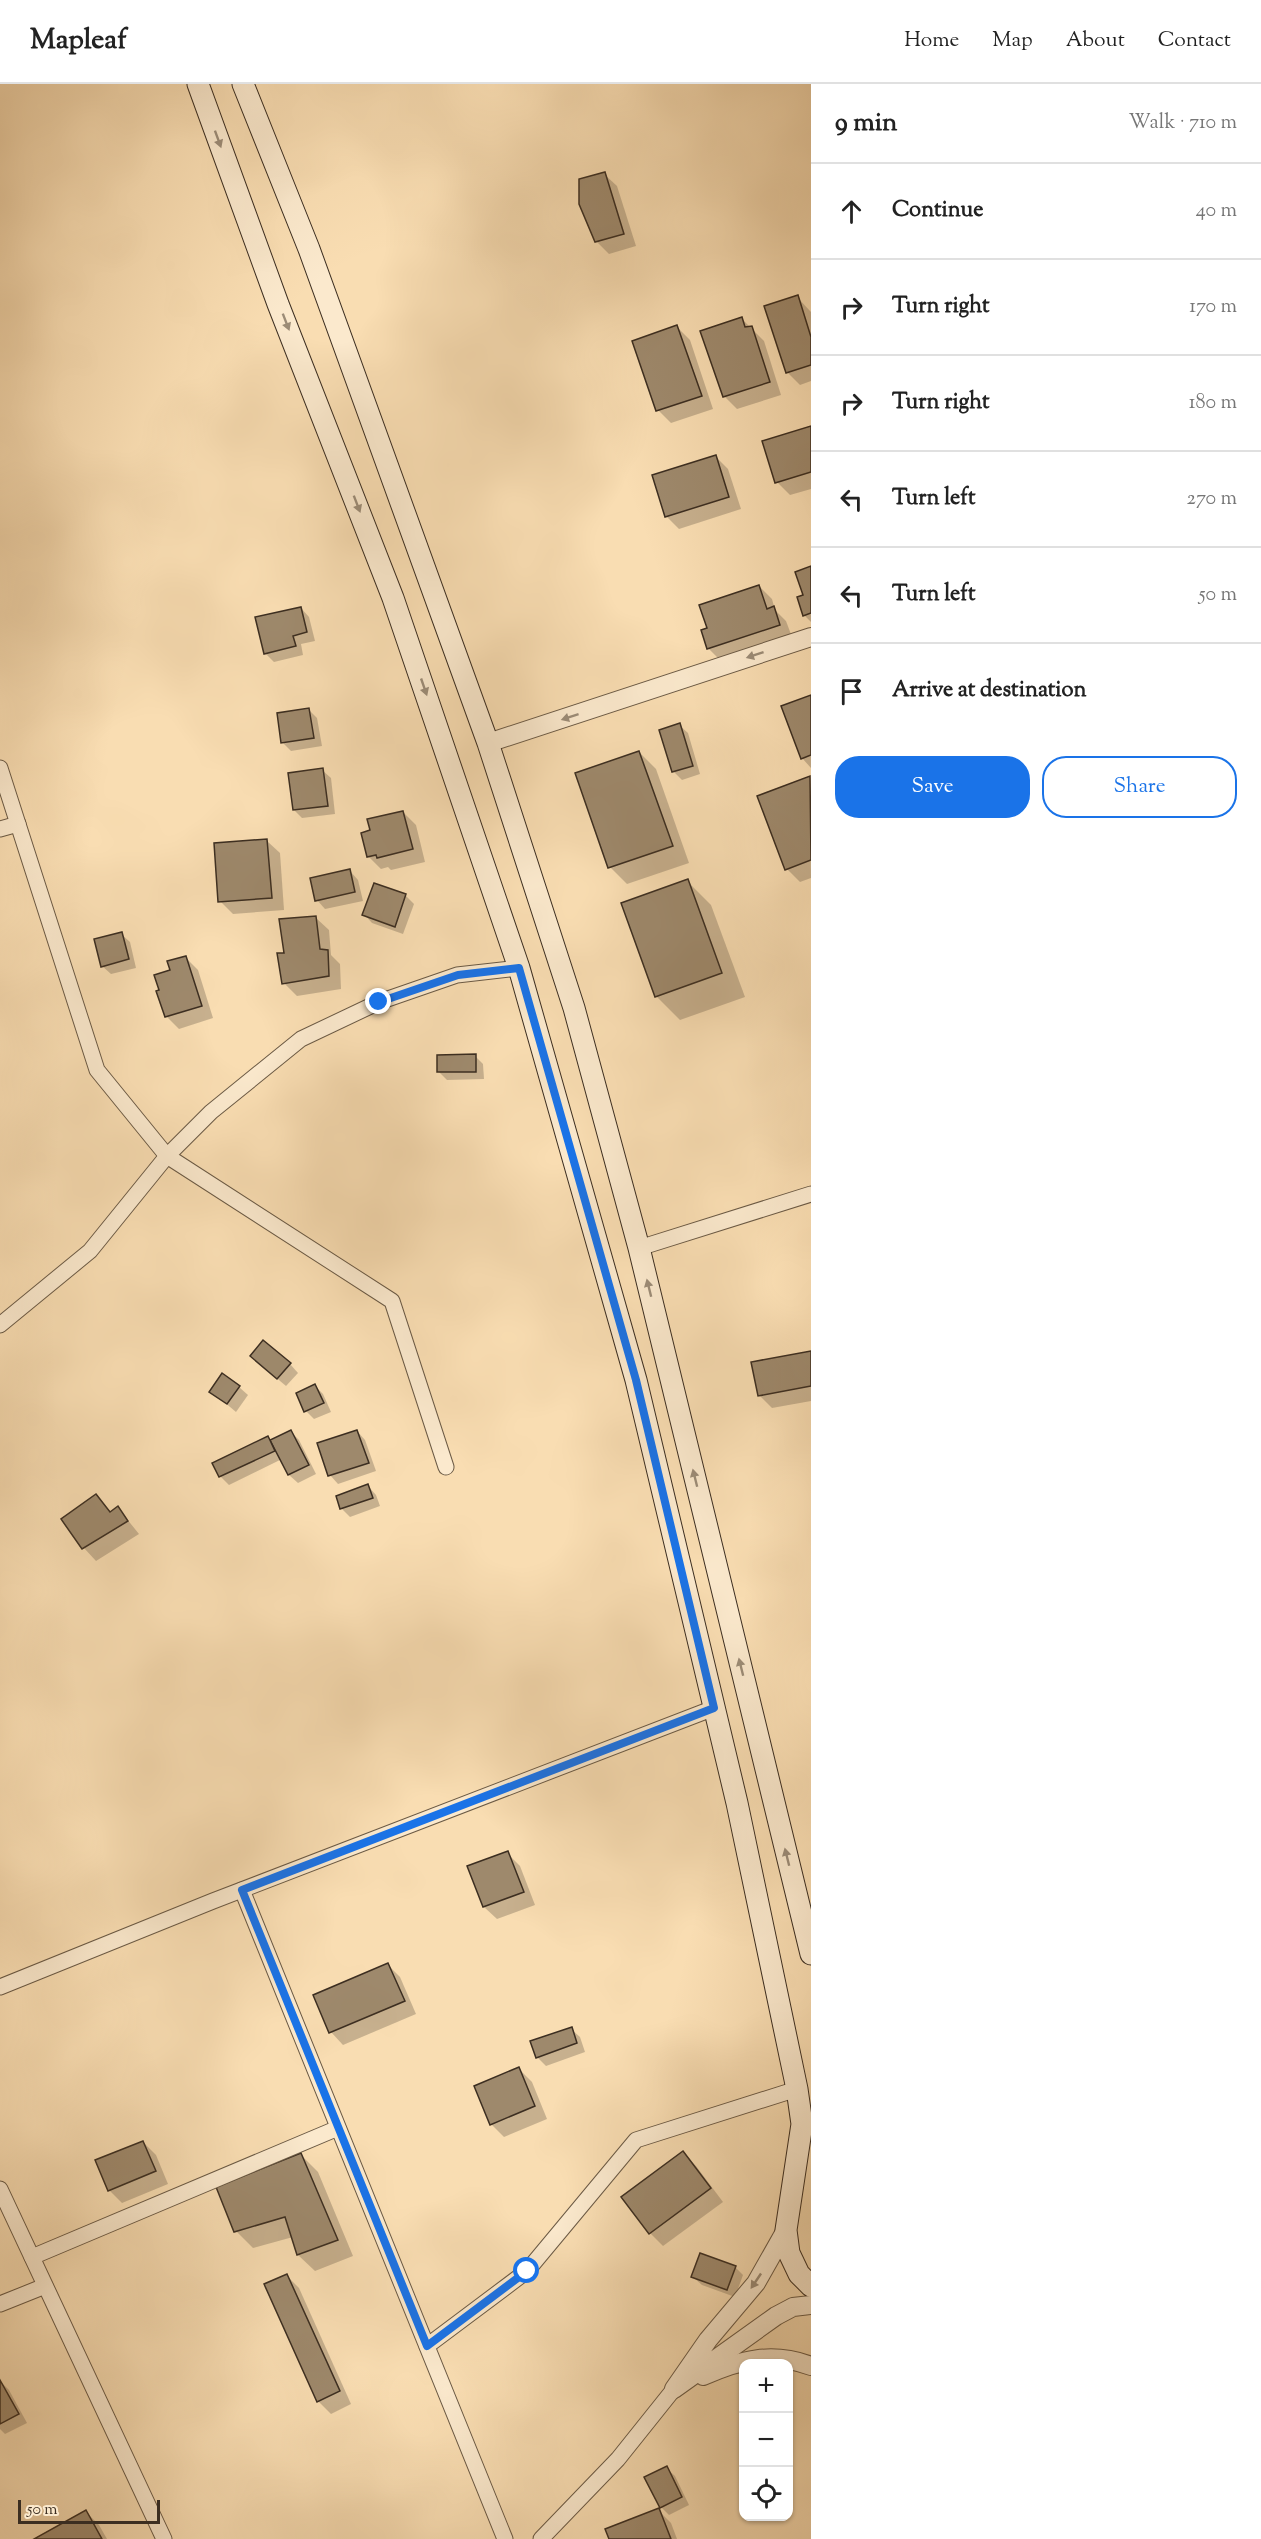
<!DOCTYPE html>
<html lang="en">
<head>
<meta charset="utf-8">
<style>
  :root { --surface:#fff; --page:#f2f2f2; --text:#222; --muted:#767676; --line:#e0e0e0; --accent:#1a73e8 }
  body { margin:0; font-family:"Sorts Mill Goudy",serif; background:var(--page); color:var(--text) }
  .controls { position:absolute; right:18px; bottom:18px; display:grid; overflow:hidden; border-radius:12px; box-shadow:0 2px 4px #0004 }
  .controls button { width:54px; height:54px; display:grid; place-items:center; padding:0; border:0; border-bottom:2px solid var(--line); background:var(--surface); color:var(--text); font:30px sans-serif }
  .scale { position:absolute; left:18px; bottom:15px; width:142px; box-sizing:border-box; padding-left:6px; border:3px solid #3c2e21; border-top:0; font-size:16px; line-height:21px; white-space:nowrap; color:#3c2e21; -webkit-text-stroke:4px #fbe9cd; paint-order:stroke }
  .stop { position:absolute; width:18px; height:18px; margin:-14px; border:4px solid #1a73e8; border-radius:50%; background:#fff }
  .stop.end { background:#1a73e8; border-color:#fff; box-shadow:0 2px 6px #0008 }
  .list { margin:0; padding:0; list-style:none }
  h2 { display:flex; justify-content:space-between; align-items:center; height:78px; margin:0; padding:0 24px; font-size:26px }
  h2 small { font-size:20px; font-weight:400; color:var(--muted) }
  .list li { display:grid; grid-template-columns:39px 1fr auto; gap:18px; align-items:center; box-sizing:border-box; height:96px; padding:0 24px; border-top:2px solid var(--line) }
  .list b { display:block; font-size:22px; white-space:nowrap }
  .list em { font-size:20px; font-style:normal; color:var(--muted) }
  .actions { display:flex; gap:12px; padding:18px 24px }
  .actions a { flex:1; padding:14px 0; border:2px solid var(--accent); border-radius:24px; text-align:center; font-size:21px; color:var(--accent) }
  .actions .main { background:var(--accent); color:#fff }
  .icon { flex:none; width:33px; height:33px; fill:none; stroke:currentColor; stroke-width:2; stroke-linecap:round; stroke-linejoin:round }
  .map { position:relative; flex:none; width:811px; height:2455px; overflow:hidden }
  header { display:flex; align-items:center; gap:36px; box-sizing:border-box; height:84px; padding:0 30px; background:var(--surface); border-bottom:2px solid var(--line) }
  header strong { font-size:28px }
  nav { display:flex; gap:33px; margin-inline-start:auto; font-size:21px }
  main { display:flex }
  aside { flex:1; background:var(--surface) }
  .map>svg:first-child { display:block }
  .shadow { fill:#0003 }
  .building { fill:#9e896c; stroke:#3c2e21; stroke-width:1.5 }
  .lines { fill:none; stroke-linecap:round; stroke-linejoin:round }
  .minor-casing { stroke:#6b5a45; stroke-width:17 }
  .tertiary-casing { stroke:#6b5a45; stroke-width:20 }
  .secondary-casing { stroke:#3c2e21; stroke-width:23 }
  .minor { stroke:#fbe9cd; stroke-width:15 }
  .tertiary { stroke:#fbe9cd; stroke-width:18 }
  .secondary { stroke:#fbe9cd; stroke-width:21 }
  .oneway { fill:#9c8c77 }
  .route { stroke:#1a73e8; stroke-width:8 }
</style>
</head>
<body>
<header>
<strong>Mapleaf</strong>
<nav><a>Home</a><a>Map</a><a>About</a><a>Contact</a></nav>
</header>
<main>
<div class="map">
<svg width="811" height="2455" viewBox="0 0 811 2455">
  <rect width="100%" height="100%" fill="#f9ddb2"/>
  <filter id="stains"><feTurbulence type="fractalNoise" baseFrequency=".00333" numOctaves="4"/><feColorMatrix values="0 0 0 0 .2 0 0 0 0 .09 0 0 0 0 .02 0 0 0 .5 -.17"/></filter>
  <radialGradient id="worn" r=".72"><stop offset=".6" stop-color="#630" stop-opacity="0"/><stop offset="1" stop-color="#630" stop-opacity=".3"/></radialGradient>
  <g class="shadow">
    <polygon points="604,90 617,102 636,162 609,170 596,157"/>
    <polygon points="797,213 811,228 811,297 800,301 787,288"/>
    <polygon points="742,235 764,257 781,311 737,325 724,312"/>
    <polygon points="677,243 690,256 713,325 671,339 658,326 634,257"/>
    <polygon points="811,343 811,405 790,411 777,398"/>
    <polygon points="715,372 728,385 741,425 679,445 666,432"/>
    <polygon points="811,484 811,538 804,531 805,512"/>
    <polygon points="759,502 772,515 775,526 786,537 792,553 721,577 708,564 709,545"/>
    <polygon points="301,524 309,533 315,557 301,560 303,571 274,578 265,569"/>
    <polygon points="811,612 811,684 802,674"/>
    <polygon points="309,626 317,634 322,662 291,667 283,659"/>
    <polygon points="679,641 688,649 700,690 682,696 674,688"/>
    <polygon points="639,668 656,685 689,779 627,800 610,783"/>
    <polygon points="322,686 331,694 335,730 302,734 294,726"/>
    <polygon points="810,693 811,794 800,798 787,785"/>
    <polygon points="403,728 416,741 425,778 391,786 388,783 381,785 368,772"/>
    <polygon points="267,757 280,769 284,826 233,830 220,817"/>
    <polygon points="350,787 358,796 363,817 325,825 317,816"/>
    <polygon points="687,797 711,821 745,913 680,936 656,912"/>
    <polygon points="375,801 406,812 414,820 403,850 372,839 364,830"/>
    <polygon points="316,834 329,846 331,871 340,880 341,905 297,912 284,899 286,870"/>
    <polygon points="121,850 130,858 136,884 111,890 102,882"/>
    <polygon points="185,873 198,886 213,934 179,945 166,932 172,887"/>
    <polygon points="475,972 483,980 484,995 447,996 438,987"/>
    <polygon points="811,1268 811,1317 772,1324 759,1311"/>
    <polygon points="260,1280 290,1280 298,1289 286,1302"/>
    <polygon points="315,1302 323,1310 331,1328 314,1335 306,1327"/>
    <polygon points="239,1303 248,1311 236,1328 211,1307"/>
    <polygon points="357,1347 365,1356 376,1387 338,1400 330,1391"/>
    <polygon points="291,1348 299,1356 316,1390 298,1399 289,1391 282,1375 229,1401 220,1392 268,1354 271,1357"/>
    <polygon points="368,1402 376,1411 380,1422 350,1433 341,1424"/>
    <polygon points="96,1412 112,1429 118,1424 139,1450 96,1477 84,1464 63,1435"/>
    <polygon points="507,1769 520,1782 535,1821 497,1835 484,1823"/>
    <polygon points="387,1880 400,1893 416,1930 343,1961 331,1948"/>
    <polygon points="571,1945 580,1953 585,1968 546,1982 537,1973"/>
    <polygon points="519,1985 532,1998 547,2035 504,2053 491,2040"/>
    <polygon points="143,2058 156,2071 168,2100 122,2119 109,2106"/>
    <polygon points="683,2069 696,2082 723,2118 663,2162 650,2149"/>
    <polygon points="301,2071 318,2088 353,2172 315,2187 298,2171 293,2153 253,2164 236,2147"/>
    <polygon points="735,2183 743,2191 735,2213 702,2201 693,2193"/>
    <polygon points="286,2191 299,2204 351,2320 331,2330 318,2317"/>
    <polygon points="0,2297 9,2306 27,2339 5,2350 0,2345"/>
    <polygon points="666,2384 675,2392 689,2421 669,2431 661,2423"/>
    <polygon points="658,2426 671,2439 677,2455 611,2455"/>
    <polygon points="86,2428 99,2441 107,2455 37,2455"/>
  </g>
  <g class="building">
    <polygon points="605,88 624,150 595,158 579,120 579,95"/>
    <polygon points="798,211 811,253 811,281 786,289 764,222"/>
    <polygon points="742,233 745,243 752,242 770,298 723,313 700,247"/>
    <polygon points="677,241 702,312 656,327 632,257"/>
    <polygon points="811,342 811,388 775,399 762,357"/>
    <polygon points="716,371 729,413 665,433 652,391"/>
    <polygon points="811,482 811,529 803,532 797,513 803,511 795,488"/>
    <polygon points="759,501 767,525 774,522 780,541 707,565 701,546 707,544 699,521"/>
    <polygon points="301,523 307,548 293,552 296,562 264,570 255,533"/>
    <polygon points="811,611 811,671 801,675 781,622"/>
    <polygon points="309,624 314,654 281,659 277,629"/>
    <polygon points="680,639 693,682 672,688 659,646"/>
    <polygon points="639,667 673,762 608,784 575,689"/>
    <polygon points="323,684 328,722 293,726 288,689"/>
    <polygon points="810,692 811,776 785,786 757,712"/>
    <polygon points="403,727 413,765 377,774 376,771 367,773 361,749 370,746 367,735"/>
    <polygon points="267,755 272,814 218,818 214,759"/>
    <polygon points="350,785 355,808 315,817 310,794"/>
    <polygon points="688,795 722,889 655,913 621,819"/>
    <polygon points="374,799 406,810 395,843 362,831"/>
    <polygon points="316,832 320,865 328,866 329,892 282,900 277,869 284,869 279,835"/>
    <polygon points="122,848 129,875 101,883 94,855"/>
    <polygon points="186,872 202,922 165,933 156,907 159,906 154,891 170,886 167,877"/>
    <polygon points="476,970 476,988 437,988 437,971"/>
    <polygon points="263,1256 291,1279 277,1295 250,1272"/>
    <polygon points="811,1267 811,1302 758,1312 751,1278"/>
    <polygon points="222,1289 240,1302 227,1320 209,1308"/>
    <polygon points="315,1300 324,1319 304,1328 296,1309"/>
    <polygon points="291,1346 309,1381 288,1391 270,1356"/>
    <polygon points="357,1346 369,1379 328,1392 317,1359"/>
    <polygon points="268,1352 275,1367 219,1393 212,1379"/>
    <polygon points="368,1400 373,1414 340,1425 336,1412"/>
    <polygon points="96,1410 110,1428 118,1422 128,1437 82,1465 61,1435"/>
    <polygon points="508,1767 524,1808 483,1823 467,1782"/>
    <polygon points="388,1879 405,1917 329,1949 313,1911"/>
    <polygon points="572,1943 577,1959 536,1974 530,1957"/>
    <polygon points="519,1983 535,2022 490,2041 474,2002"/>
    <polygon points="143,2057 156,2087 108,2107 95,2076"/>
    <polygon points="683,2067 711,2104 649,2150 621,2113"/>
    <polygon points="301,2069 338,2156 297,2171 285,2133 234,2148 216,2103"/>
    <polygon points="700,2169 736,2182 727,2206 691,2193"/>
    <polygon points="287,2190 340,2307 317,2318 264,2200"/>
    <polygon points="0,2296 19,2330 0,2340"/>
    <polygon points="667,2382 682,2413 660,2424 644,2393"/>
    <polygon points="659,2424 671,2455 609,2455 605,2445"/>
    <polygon points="86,2426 102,2455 34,2455"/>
  </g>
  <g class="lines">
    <defs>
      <g id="minor">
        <polyline points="0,684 97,986 167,1072 392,1217 446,1383"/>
        <polyline points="0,745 18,740"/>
        <polyline points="639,1164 811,1110"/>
        <polyline points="0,1241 90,1167 167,1072 211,1028 301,955 379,918 457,891 519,884"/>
        <polyline points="242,1806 505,2455"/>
        <polyline points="0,1903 213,1817 714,1624"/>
        <polyline points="0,2105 164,2455"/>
        <polyline points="32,2173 338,2044"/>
        <polyline points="0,2220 45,2202"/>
        <polyline points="427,2262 527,2187 636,2056 797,2005"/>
        <polyline points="541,2455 618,2375 674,2305"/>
      </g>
      <g id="tertiary">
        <polyline points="488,659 811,553"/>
        <polyline points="786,2146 756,2199 708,2256 674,2305 776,2232 793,2223 811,2221"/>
        <path d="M703,2292C740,2276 772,2267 811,2282"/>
      </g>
      <g id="secondary">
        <polyline points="198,0 278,220 393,514 519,884 636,1296 737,1719 797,2005 802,2040 786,2146 789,2169 799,2190 811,2202"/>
        <polyline points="243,0 309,165 488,659 574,924 639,1164 811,1870"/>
      </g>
    </defs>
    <use href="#minor" class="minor-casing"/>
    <use href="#tertiary" class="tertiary-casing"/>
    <use href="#secondary" class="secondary-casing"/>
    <use href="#minor" class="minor"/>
    <use href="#tertiary" class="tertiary"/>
    <use href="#secondary" class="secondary"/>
  </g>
  <defs><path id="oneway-solid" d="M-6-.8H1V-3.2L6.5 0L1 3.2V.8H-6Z" transform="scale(1.5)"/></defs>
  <g class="oneway">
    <use href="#oneway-solid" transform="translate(218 55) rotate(70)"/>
    <use href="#oneway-solid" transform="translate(286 238) rotate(69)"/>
    <use href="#oneway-solid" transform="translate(357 420) rotate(69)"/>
    <use href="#oneway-solid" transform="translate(755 571) rotate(162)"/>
    <use href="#oneway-solid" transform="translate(424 603) rotate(71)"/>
    <use href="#oneway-solid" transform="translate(570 633) rotate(162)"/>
    <use href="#oneway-solid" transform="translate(649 1204) rotate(-104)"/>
    <use href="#oneway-solid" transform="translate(695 1394) rotate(-104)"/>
    <use href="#oneway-solid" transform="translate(741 1583) rotate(-104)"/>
    <use href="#oneway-solid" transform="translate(787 1773) rotate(-104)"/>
    <use href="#oneway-solid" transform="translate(756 2197) rotate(124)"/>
  </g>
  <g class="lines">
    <polyline class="route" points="379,918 458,891 519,884 636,1296 714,1624 242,1806 427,2262 527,2187"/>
  </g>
  <rect width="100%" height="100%" filter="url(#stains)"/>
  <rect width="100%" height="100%" fill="url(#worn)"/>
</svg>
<div class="controls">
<button>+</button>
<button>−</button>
<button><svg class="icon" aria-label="locate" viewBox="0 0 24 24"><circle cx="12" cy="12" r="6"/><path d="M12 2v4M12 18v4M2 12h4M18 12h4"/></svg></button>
</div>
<div class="scale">50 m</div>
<div class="stop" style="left:527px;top:2187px"></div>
<div class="stop end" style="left:379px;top:918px"></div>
</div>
<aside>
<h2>9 min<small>Walk · 710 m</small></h2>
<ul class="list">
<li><svg class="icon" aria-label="ahead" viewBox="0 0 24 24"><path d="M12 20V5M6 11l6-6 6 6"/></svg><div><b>Continue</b></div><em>40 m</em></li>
<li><svg class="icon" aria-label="right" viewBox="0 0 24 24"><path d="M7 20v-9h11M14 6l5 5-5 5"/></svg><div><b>Turn right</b></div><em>170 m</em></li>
<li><svg class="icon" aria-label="right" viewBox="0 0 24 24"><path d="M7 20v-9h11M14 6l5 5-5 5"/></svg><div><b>Turn right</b></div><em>180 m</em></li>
<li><svg class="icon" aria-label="left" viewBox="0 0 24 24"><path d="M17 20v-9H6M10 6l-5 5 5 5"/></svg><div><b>Turn left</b></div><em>270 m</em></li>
<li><svg class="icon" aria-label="left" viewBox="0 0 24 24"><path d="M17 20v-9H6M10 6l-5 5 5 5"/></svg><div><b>Turn left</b></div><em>50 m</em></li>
<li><svg class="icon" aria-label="arrive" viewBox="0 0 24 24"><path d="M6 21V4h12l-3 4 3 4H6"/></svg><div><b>Arrive at destination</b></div></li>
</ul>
<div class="actions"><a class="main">Save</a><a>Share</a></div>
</aside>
</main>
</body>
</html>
